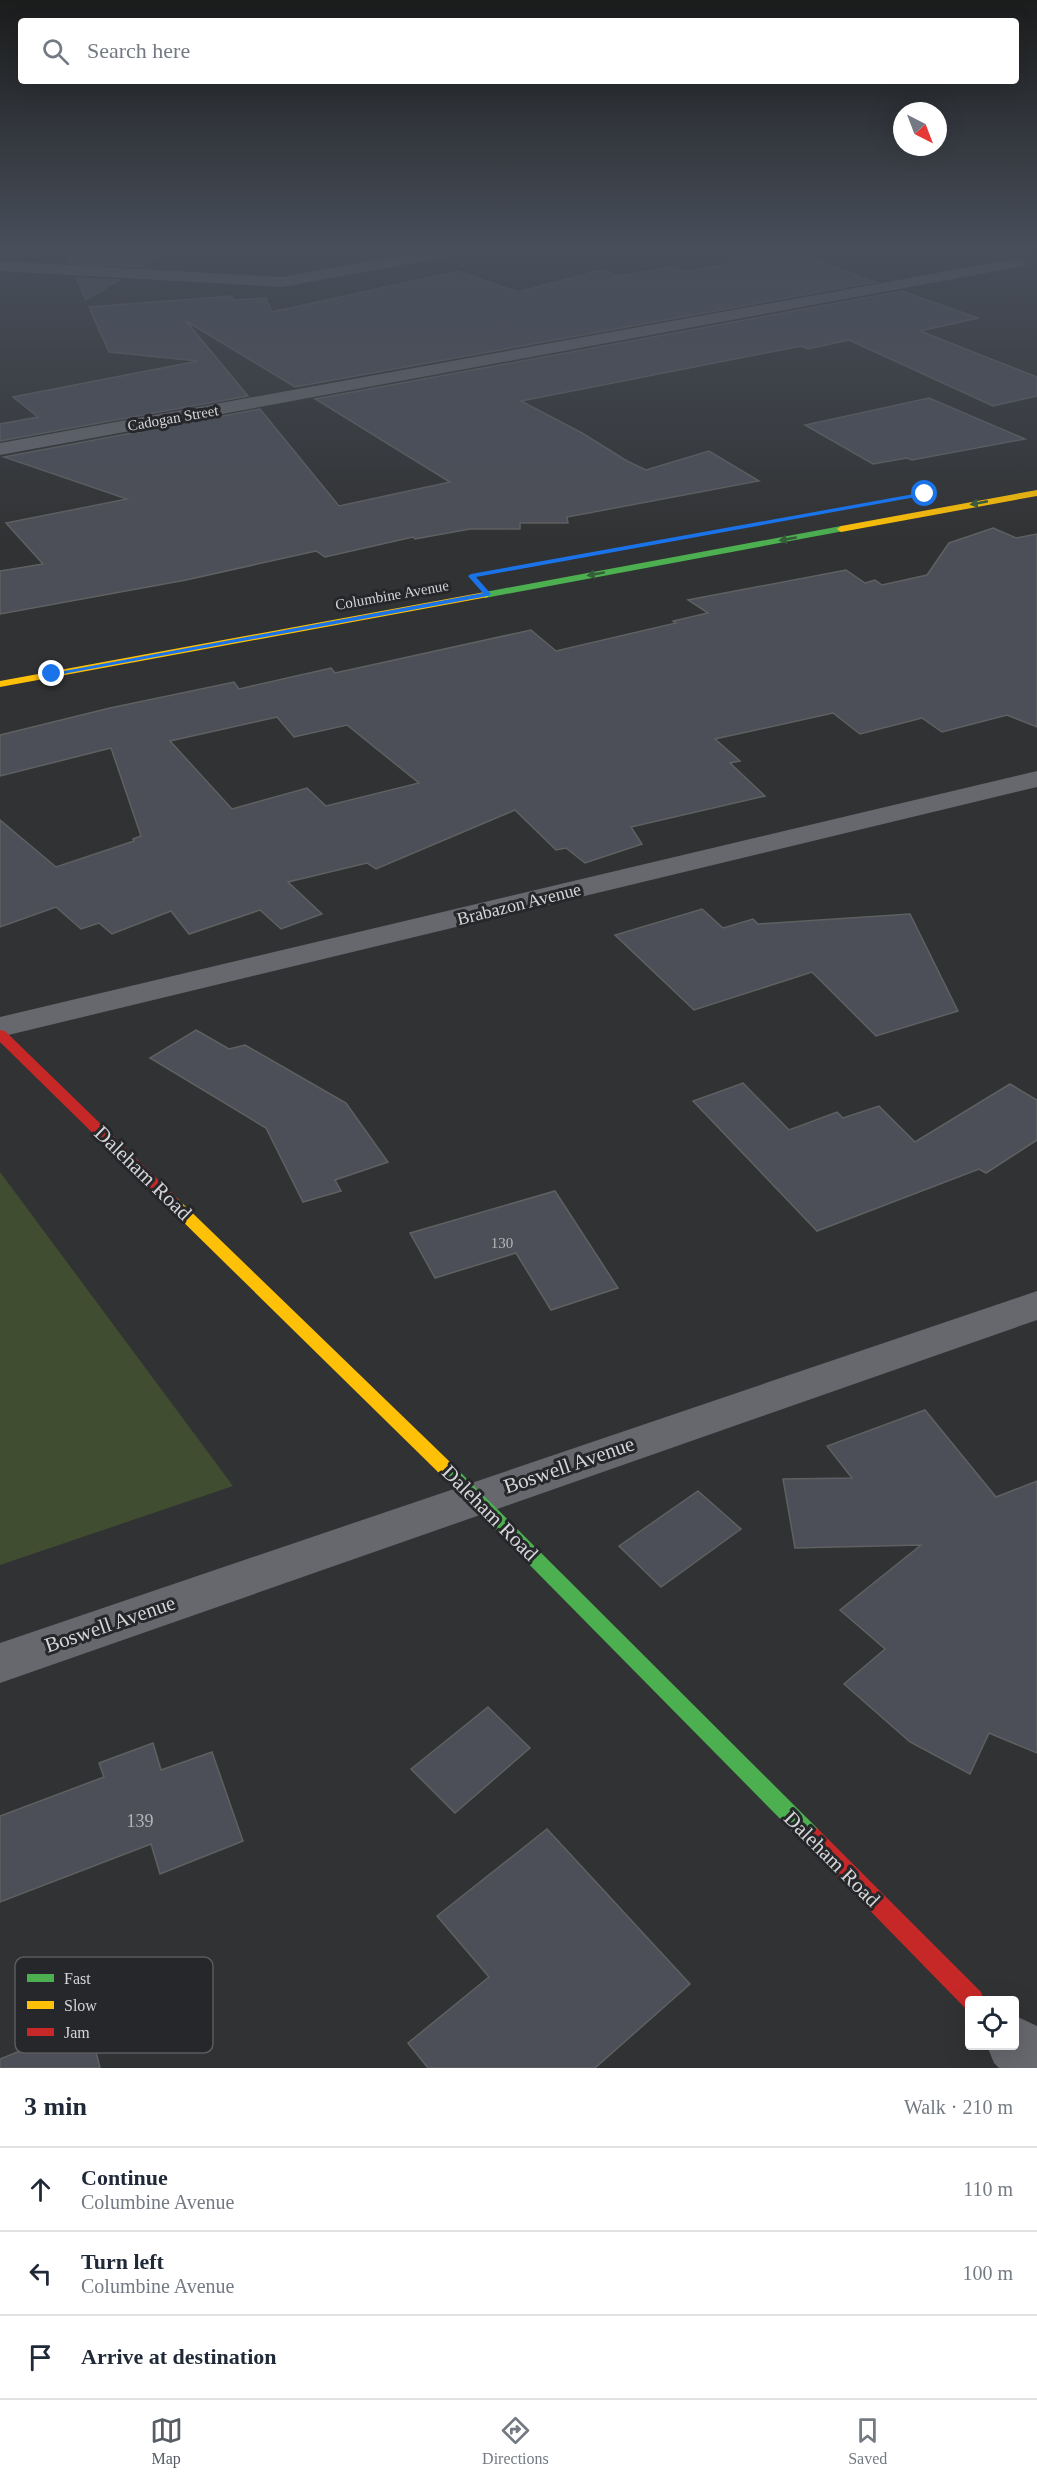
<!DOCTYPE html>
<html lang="en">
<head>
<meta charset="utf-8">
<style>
  :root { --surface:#fff; --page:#f2f2f3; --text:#1f2937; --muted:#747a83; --line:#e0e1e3; --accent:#575d65 }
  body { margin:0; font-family:"Times New Roman",serif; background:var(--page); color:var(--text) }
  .controls { position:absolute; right:18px; bottom:18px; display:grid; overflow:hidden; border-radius:6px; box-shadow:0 6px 24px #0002 }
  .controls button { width:54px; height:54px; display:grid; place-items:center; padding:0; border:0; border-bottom:2px solid var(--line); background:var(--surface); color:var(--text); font:30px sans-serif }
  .compass { position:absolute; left:893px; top:102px; width:54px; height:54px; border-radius:50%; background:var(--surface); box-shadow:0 6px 24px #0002; rotate:138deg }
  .stop { position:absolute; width:18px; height:18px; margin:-14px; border:4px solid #1a73e8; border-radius:50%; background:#fff }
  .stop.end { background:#1a73e8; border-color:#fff; box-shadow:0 2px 6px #0008 }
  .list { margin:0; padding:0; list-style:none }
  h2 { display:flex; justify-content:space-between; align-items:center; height:78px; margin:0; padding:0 24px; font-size:26px }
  h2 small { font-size:20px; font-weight:400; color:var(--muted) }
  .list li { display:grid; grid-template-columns:39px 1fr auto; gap:18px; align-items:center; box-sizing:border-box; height:84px; padding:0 24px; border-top:2px solid var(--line) }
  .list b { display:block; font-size:22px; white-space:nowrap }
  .list p { margin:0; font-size:20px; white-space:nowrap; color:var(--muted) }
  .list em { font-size:20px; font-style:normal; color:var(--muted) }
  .icon { flex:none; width:33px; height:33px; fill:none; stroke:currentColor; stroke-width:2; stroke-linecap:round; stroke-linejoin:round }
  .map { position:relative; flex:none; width:1037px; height:2068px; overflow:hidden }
  .search { position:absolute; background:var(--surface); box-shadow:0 6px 24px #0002; left:18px; right:18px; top:18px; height:66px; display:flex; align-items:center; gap:15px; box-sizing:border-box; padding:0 21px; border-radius:6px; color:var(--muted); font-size:22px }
  .sheet { height:330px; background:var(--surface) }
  nav { display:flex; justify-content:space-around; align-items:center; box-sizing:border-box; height:84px; border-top:2px solid var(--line); background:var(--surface); font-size:16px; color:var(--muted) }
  nav a { display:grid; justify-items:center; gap:3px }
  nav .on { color:var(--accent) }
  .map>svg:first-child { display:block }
  .green { fill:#414d31 }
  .building { fill:#4d4f58; stroke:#5f6061; stroke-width:1.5; fill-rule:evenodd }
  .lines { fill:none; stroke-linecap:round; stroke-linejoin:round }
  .street { fill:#67686e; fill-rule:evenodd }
  .fast { fill:#4caf50; fill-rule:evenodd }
  .slow { fill:#ffc107; fill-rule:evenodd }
  .jam { fill:#c62828; fill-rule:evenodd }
  .oneway { fill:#355d39 }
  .route { fill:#1a73e8 }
  .labels { text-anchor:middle; stroke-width:6; stroke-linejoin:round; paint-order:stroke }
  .far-street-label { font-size:15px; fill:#d5d5d7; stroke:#26272a }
  .number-label { font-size:15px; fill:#b3b4b7 }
  .street-label { font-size:18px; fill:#d5d5d7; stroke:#26272a }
  .near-number-label { font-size:18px; fill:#b3b4b7 }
  .near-street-label { font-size:21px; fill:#d5d5d7; stroke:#26272a }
  .key { fill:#26272a; stroke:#5b5b5e; stroke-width:1.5 }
  .key-label { font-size:16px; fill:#d5d5d7 }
</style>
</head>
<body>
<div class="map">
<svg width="1037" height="2068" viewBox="0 0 1037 2068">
  <rect width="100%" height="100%" fill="#313233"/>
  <polygon class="green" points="0,1172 233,1486 0,1565"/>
  <g class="building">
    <polygon points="65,252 163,252 140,267 69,263"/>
    <polygon points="729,252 791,252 876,282 295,387 186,321 248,396 0,441 0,424 38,417 13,397 198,361 109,352 89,307 232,296 234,300 266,298 272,312 458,271 518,292 601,270 618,276 674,267 685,272 728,264"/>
    <polygon points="76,278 119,280 86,300"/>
    <polygon points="902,291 978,318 920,331 1037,377 1037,396 993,406 849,340 808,349 801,346 521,401 582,433 627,461 646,470 709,451 759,481 567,517 568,523 520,523 520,529 470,529 415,539 413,537 325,557 316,551 186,580 0,614 0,571 43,564 6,523 127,499 4,457 260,409 339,506 450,482 315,399"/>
    <polygon points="929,398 1025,439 912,460 907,458 873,464 805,425"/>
    <path d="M993,528L1016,538L1037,534V727L1007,715L942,732L922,718L860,734L833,713L715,739L740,761L730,763L765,796L631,827L642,844L585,863L566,848L556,850L515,810L376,869L367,863L288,882L322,914L281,929L260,910L189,934L171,911L112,934L99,923L81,929L56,907L0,927V820L56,867L134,841L133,839L141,836L111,748L0,776V735L110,708L234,682L239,689L331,668L335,673L531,630L556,651L676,623L673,621L708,613L688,600L846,570L865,583L875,580L882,585L927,575L949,543ZM277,717L294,737L347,725L419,783L326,806L307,788L232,809L170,741Z"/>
    <polygon points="702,909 723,928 753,919 758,924 910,914 958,1011 876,1036 812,972 694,1010 615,935"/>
    <polygon points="196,1030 229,1049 245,1045 346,1103 388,1162 335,1180 341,1191 303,1202 266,1128 150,1058"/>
    <polygon points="743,1083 789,1130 837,1112 843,1118 879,1106 915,1142 1010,1084 1037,1100 1037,1140 986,1173 979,1169 817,1231 693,1101"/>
    <polygon points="555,1191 618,1288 551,1310 516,1253 435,1278 410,1233"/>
    <polygon points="925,1410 996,1497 1037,1481 1037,1753 989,1733 970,1774 910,1742 844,1684 885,1649 840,1610 921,1545 795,1548 783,1479 852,1478 827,1446"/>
    <polygon points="698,1491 741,1529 661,1587 619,1546"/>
    <polygon points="488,1707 530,1748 455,1813 411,1769"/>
    <polygon points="153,1743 161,1770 212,1752 243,1841 160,1874 151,1844 0,1902 0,1816 104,1777 99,1763"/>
    <polygon points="547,1829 690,1984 595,2068 428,2068 408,2043 489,1977 437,1916"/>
    <polygon points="89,2023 100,2068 0,2068 0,2059"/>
  </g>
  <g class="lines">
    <g class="street">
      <polygon points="419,252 453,252 446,257 282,287 0,271 0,261 282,277"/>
      <polygon points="1019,258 1027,263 1024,266 0,455 0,443"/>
      <polygon points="1037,771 1037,787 0,1037 0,1017"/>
      <polygon points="1037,1291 1037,1320 0,1683 0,1643"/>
      <polygon points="1014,2015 1037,2026 1037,2068 999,2068 994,2063 987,2046 1014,2046"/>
    </g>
    <g class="fast">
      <polygon points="841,526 844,527 844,531 485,598 480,595 485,592"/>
      <polygon points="444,1460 450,1462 818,1829 821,1836 818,1843 811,1846 804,1843 438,1472 435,1467 438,1462"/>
    </g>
    <g class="slow">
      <polygon points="1037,490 1037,496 841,532 837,529 841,526"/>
      <polygon points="485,592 488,593 488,597 0,687 0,681"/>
      <polygon points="173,1198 178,1199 450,1462 453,1467 450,1472 444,1474 438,1472 168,1207 165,1203 168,1199"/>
    </g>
    <g class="jam">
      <polygon points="0,1030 5,1031 178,1199 181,1203 178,1207 168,1207 0,1042"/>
      <polygon points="811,1826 818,1829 981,1992 984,2000 970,2000 970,2010 965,2008 804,1843 801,1836 804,1829"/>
    </g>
  </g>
  <defs><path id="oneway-solid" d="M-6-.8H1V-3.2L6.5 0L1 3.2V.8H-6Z" transform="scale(1.5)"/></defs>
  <g class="oneway">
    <use href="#oneway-solid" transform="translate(979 503) rotate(169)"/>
    <use href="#oneway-solid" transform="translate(788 539) rotate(170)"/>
    <use href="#oneway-solid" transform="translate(596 574) rotate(170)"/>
  </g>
  <linearGradient id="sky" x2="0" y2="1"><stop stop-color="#1b1c1c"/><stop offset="0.46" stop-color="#484f5b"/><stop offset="1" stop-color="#484f5b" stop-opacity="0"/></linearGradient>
  <rect width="1037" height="542" fill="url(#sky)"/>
  <polygon class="route" points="925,492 927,495 476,577 491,594 488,596 52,676 48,674 483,593 468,576 471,574"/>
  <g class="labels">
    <g class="far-street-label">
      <text transform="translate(173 418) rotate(-10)" y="5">Cadogan Street</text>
      <text transform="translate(392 595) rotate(-10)" y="5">Columbine Avenue</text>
    </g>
    <g class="number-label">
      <text x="502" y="1248">130</text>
    </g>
    <g class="street-label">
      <text transform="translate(519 904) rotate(-14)" y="6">Brabazon Avenue</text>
    </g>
    <g class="near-number-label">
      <text x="140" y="1827">139</text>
    </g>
    <g class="near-street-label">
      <text transform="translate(143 1173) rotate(44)" y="7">Daleham Road</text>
      <text transform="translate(569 1465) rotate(-19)" y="7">Boswell Avenue</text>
      <text transform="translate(490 1513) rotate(45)" y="7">Daleham Road</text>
      <text transform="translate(110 1624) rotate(-19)" y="7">Boswell Avenue</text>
      <text transform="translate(832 1859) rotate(45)" y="7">Daleham Road</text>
    </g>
  </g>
  <rect x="15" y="1957" width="198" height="96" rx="9" class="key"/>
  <rect x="27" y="1974" width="27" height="8" fill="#4caf50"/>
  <rect x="27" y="2001" width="27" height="8" fill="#ffc107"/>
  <rect x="27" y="2028" width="27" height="8" fill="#c62828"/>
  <g class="key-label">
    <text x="64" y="1984">Fast</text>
    <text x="64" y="2011">Slow</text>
    <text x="64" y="2038">Jam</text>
  </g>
</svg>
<div class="controls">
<button><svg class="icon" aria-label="locate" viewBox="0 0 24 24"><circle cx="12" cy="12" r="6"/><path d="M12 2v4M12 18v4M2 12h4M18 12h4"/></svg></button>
</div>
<svg class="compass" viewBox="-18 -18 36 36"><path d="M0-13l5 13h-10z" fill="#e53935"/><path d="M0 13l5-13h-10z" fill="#747a83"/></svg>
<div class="stop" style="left:925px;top:494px"></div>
<div class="stop end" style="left:52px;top:674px"></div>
<div class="search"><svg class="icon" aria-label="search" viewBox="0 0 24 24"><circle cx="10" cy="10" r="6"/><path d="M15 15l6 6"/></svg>Search here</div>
</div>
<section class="sheet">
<h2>3 min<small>Walk · 210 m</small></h2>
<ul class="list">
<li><svg class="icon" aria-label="ahead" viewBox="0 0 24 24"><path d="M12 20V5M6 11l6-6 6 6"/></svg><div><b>Continue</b><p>Columbine Avenue</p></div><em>110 m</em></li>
<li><svg class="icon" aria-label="left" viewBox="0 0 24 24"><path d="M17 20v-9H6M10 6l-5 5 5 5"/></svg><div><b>Turn left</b><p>Columbine Avenue</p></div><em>100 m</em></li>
<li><svg class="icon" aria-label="arrive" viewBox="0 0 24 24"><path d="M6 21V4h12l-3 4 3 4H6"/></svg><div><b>Arrive at destination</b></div></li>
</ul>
</section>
<nav>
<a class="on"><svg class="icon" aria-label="map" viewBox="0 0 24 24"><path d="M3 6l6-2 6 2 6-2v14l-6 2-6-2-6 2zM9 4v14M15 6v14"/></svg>Map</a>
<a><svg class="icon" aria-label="directions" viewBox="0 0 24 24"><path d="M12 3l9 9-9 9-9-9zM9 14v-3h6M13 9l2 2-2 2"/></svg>Directions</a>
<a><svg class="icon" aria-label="saved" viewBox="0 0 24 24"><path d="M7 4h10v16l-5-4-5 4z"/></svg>Saved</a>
</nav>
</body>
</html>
